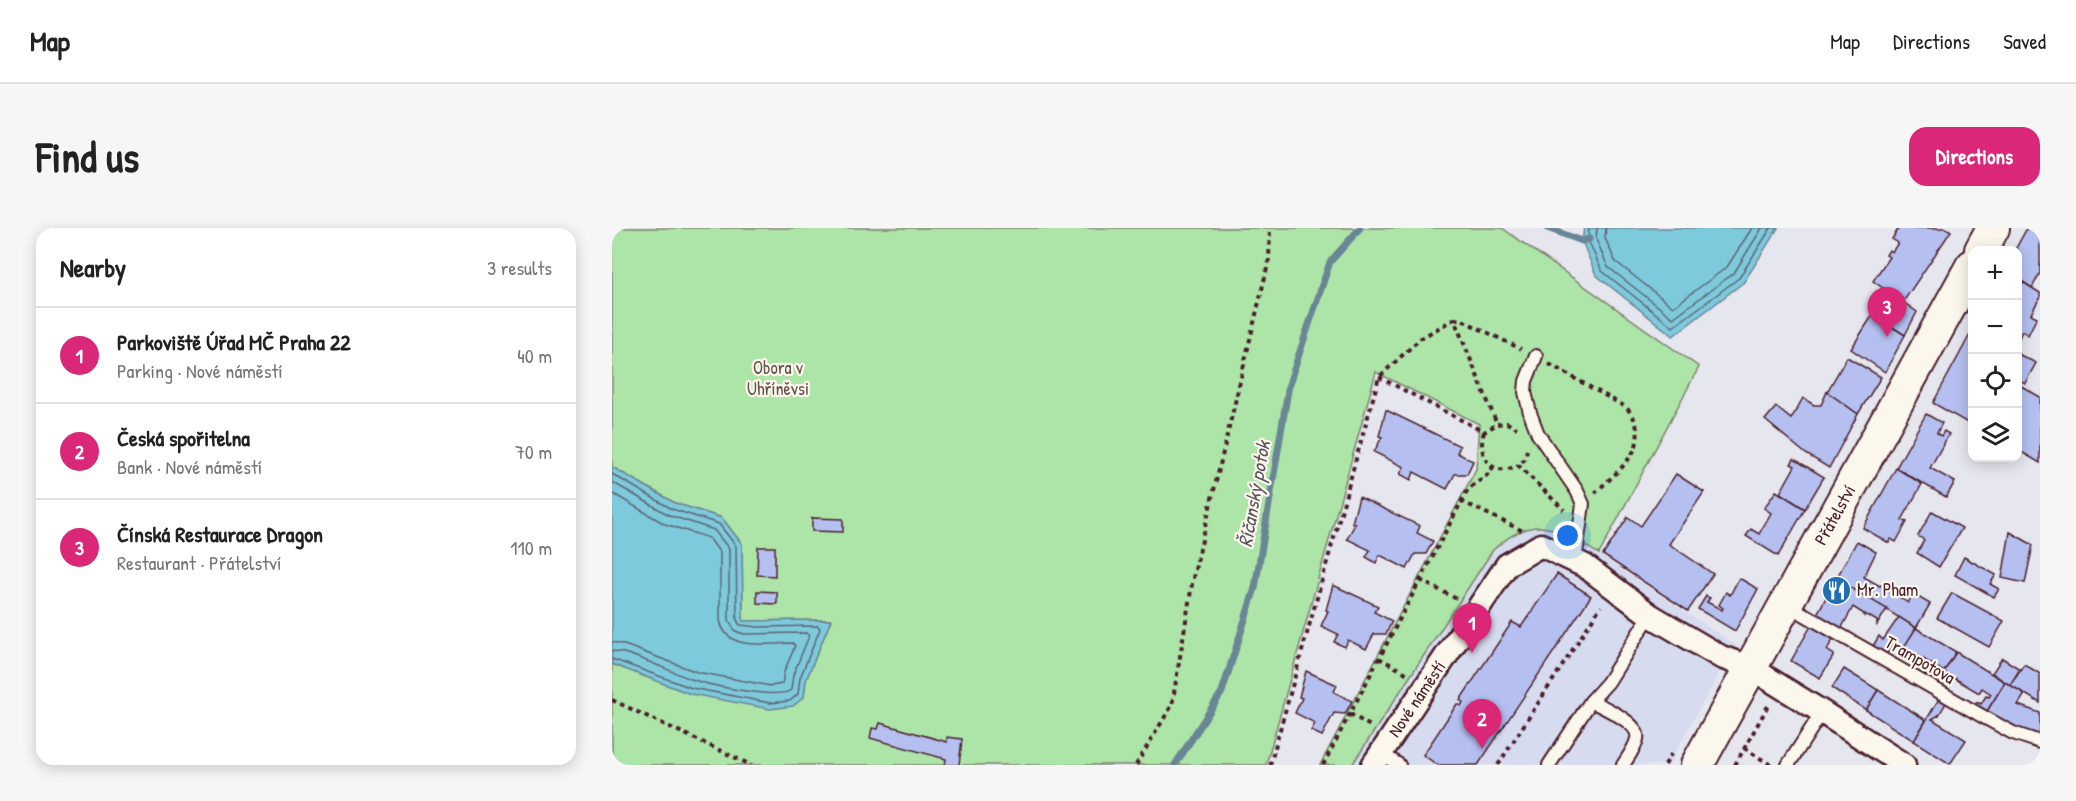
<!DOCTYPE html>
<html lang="en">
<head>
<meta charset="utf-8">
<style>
  :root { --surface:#fff; --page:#f6f6f6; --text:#222; --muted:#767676; --line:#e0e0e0; --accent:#db2777 }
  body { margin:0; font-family:"Patrick Hand",sans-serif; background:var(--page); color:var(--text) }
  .controls { position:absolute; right:18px; top:18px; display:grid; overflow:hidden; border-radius:12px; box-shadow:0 3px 15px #0003 }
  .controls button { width:54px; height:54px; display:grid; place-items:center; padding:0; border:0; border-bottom:2px solid var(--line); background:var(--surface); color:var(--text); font:30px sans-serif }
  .you { position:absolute; left:956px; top:308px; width:21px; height:21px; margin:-15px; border:4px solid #fff; border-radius:50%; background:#1a73e8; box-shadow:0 0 0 9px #1a73e833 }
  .badge { display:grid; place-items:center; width:39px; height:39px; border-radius:50%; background:var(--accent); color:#fff; font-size:20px; font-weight:700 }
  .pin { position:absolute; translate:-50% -50px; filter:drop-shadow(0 2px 3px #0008) }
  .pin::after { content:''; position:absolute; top:32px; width:21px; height:18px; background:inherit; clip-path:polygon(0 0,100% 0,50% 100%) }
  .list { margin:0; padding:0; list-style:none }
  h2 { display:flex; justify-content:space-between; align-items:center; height:78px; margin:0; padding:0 24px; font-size:26px }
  h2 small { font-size:20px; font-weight:400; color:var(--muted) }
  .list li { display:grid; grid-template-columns:39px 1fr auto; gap:18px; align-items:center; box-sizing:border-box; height:96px; padding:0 24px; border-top:2px solid var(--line) }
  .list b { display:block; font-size:22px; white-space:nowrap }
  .list p { margin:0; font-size:20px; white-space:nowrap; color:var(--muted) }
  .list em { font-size:20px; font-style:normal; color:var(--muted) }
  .icon { flex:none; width:33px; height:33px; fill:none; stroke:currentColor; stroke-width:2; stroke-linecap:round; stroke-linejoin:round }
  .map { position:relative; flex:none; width:1428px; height:537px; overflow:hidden; border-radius:18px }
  header { display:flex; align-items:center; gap:36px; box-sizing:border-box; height:84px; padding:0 30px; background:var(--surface); border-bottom:2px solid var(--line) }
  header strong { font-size:28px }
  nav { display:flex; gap:33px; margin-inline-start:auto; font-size:21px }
  .intro { display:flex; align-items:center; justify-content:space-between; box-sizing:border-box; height:144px; padding:0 36px }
  h1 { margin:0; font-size:42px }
  .button { padding:15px 27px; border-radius:18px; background:var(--accent); color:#fff; font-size:21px; font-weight:700 }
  main { display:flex; gap:36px; padding:0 36px }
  aside { flex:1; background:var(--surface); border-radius:18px; box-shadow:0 3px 15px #0003 }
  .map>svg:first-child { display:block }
  .built { fill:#d7dbef }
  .green { fill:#ade4a8; stroke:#7c826a; stroke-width:1.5 }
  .water { fill:#7dcadc; stroke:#698695; stroke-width:1.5 }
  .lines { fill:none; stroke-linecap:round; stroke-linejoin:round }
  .shore { stroke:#5e6372; stroke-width:1.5 }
  .stream { stroke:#698695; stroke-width:7 }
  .building { fill:#b5c0f1; stroke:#4a1f2b; stroke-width:1.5 }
  .lane-casing { stroke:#4a1f2b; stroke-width:16 }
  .street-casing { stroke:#4a1f2b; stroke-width:27 }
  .secondary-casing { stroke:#4a1f2b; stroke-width:36 }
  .path { stroke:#4a1f2b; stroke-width:4; stroke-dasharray:4.5 4.5; stroke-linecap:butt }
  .lane { stroke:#fbf7ec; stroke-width:12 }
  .street { stroke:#fbf7ec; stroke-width:22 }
  .secondary { stroke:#fbf7ec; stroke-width:32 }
  .labels { text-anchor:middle; stroke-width:4.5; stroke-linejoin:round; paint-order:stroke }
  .park-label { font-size:18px; fill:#63504a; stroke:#fbf7ec }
  .street-label { font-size:18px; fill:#4a1f2b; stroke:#fbf7ec }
  .poi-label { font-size:18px; fill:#4a1f2b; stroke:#fbf7ec; text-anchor:start }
  .water-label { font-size:20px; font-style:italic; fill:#595260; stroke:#fbf7ec }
</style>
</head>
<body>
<header>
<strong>Map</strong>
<nav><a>Map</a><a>Directions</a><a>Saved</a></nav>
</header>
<div class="intro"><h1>Find us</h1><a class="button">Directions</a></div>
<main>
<aside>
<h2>Nearby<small>3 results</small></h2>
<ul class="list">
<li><span class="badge">1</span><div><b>Parkoviště Úřad MČ Praha 22</b><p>Parking · Nové náměstí</p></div><em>40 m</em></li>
<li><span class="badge">2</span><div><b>Česká spořitelna</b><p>Bank · Nové náměstí</p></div><em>70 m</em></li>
<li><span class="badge">3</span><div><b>Čínská Restaurace Dragon</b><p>Restaurant · Přátelství</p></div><em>110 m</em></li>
</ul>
</aside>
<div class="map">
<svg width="1428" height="537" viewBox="0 0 1428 537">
  <rect width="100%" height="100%" fill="#e6e6ee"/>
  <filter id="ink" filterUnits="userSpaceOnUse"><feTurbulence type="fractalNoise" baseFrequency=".0167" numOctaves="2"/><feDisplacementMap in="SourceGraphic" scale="12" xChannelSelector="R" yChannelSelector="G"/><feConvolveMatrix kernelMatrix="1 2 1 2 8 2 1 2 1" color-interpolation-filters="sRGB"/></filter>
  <g filter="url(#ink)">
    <polygon class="built" points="922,299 944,300 987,326 1123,417 1056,537 740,537 881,322 898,307"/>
    <path class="green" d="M0,0H890L1087,139L987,326C944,300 924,283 881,322L740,537H708L864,241L867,196L764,144L654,537H0V436L79,466L192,469L194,452L219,392L131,393L130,316L110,290L63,275L0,239Z"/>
    <g class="water">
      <polygon points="972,0 1166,0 1132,54 1061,108 984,47 970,13"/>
      <polygon points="0,239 63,275 110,290 130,316 131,393 219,392 194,452 192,469 181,478 158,481 79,466 0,436"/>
    </g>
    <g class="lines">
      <g class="shore">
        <polyline points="977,0 976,12 990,43 1061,99 1127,50 1159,0"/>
        <polyline points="985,0 984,11 996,39 1061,90 1122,45 1150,0"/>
        <polyline points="994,0 993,10 1003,33 1061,79 1115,39 1140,0"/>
        <polyline points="0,246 60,281 107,296 124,318 125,392 128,397 146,399 206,398 208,401 188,450 186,466 178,473 158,475 80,460 0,431"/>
        <path d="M0,254L57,287L102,302L117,321V392L123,403L132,406L194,405L197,408L181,447L179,462C167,472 95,457 79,451C59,444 19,424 0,423"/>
        <path d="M0,265L53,296L97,310L108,325V392C114,425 157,415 181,415L183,418L172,444L170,456L159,458L85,444L10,416L0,414"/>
      </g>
      <g class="stream">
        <polyline points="935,0 970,13 977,11"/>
        <polyline points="563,537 610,464 643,360 677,156 718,34 748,0"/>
      </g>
    </g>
    <g class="building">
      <polygon points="1287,0 1334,0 1339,3 1291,74 1261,53 1277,29 1274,27 1277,22 1280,24 1286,15 1280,11"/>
      <polygon points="1415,0 1428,0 1428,45 1420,60 1406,51 1406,22 1403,22"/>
      <polygon points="1406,51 1428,65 1428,69 1419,86 1425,89 1416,107 1410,103 1406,112"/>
      <polygon points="1291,74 1305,84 1293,107 1277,97"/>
      <polygon points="1260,88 1275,101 1277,97 1293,107 1273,144 1239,121"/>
      <polygon points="1360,103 1360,194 1359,197 1321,175"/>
      <polygon points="1406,126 1424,135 1413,155 1406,151"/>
      <polygon points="1235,129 1269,149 1246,186 1215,164"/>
      <polygon points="1406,156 1428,169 1428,235 1406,222"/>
      <polygon points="1215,164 1246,186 1217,240 1194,226 1153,192 1164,179 1179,191 1191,170 1202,177 1209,177"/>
      <polygon points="774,182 848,218 845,225 861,233 855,246 843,246 835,261 802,244 799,252 788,246 792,239 762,224 770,209 767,208"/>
      <polygon points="1314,186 1330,195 1325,205 1329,208 1332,203 1337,206 1318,240 1343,254 1334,269 1284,240"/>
      <polygon points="1182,231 1212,249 1193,281 1168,265 1183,238 1179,236"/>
      <polygon points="1284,240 1310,256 1290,292 1295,294 1284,314 1279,311 1277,315 1251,300"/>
      <polygon points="1064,246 1092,264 1057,316 1101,346 1076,383 991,327 1016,289 1029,298"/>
      <polygon points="1164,263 1193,281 1166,328 1134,308 1139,301 1147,306 1159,285 1152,280"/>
      <polygon points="747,269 808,298 805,305 821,313 814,326 803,326 795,341 768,327 764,335 754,329 758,322 735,311 743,296 740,295"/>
      <polygon points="1320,283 1350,300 1327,339 1305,325 1312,312 1306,308"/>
      <polygon points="200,290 231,291 231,304 200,303"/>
      <polygon points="1398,304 1421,317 1413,355 1390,350"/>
      <polygon points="1245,313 1264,324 1252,349 1268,358 1269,357 1296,375 1301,366 1318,376 1304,400 1224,351"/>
      <polygon points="146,319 163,319 163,348 145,347"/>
      <polygon points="1352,329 1384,347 1378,356 1387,361 1382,369 1343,347"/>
      <polygon points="945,346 979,368 866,537 826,537 811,527 845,476 849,478 851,474 848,472 900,394 909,399"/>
      <polygon points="1127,350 1146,361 1123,403 1086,381 1094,368 1098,370 1095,374 1110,382 1111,380 1107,377 1114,364 1118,367"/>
      <polygon points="1224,351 1275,381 1265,397 1265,393 1253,386 1252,389 1252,386 1241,379 1229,401 1204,388"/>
      <polygon points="721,357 766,378 762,384 780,393 774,406 762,406 754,421 736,412 733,419 722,414 726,406 709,398 716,383 714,382"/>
      <polygon points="145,363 165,364 165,376 145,375"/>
      <polygon points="1340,365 1392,393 1377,419 1325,390"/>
      <polygon points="1287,389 1304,400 1292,421 1280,416 1275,426 1261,418 1267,408 1271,412"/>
      <polygon points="1199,398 1221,411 1215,422 1222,427 1208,450 1179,433"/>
      <polygon points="1304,400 1344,424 1332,444 1292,419"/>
      <polygon points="1344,424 1393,454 1374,485 1363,478 1365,474 1369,476 1374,468 1377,469 1379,466 1370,460 1367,465 1332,444"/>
      <polygon points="1390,430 1408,441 1398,457 1380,445"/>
      <polygon points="1412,436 1428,446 1428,475 1398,457"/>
      <polygon points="1232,441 1266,462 1254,482 1220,460"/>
      <polygon points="694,443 725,457 722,464 740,473 733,486 722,485 710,508 699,503 703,495 683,485 690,470 687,469"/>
      <polygon points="1393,454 1413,466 1406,477 1428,485 1428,508 1389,494 1374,485"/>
      <polygon points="1266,462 1314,492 1302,513 1254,482"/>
      <polygon points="1328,469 1335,473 1327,487 1320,491 1354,512 1338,536 1302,513"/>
      <polygon points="268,495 335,514 335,509 350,511 347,537 333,537 334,531 258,510 260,500 266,501"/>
    </g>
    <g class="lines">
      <defs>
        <g id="lane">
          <polyline points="924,128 914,153 913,164 918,185 926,206 965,263 971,276 963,333"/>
          <polyline points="1174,376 1370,488 1401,505 1428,514"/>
          <path d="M979,473C991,479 1029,496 1025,511C1023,520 1016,529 1011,537"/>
          <polyline points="769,525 787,537"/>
          <polyline points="937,537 979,473 996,454 1038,387"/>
          <polyline points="1176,537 1210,484"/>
        </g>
        <polyline id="street" points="761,537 895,337 929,317 973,338 1038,387 1109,429 1139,440 1210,484 1292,537"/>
        <g id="secondary">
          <polyline points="1369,22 1381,0"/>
          <polyline points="1085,537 1360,38"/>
        </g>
      </defs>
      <use href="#lane" class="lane-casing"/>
      <use href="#street" class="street-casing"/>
      <use href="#secondary" class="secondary-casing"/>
      <g class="path">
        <polyline points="842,91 850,92 909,121"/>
        <path d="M937,136L1012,178C1026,188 1030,212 1020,226C1011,241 995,253 983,265"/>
        <polyline points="767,149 872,204 885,196"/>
        <path d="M872,204C864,229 881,251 906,237"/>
        <polyline points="915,222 913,231 906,237 952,282"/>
        <polyline points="849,273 911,303"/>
        <polyline points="808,352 845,371"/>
        <polyline points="767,430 796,446"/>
        <polyline points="0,472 139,537"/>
        <polyline points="738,486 760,499"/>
        <polyline points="1132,520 1159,537"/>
        <polyline points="524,537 560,477 581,350 657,32 658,0"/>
        <polyline points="658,537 767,149 809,110 842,91 885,196 895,195 905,200"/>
        <polyline points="711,537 856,261 874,248 881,239"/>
        <polyline points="886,537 989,378"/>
        <polyline points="1053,537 1059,526"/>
        <polyline points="1123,537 1156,478"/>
      </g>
      <use href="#lane" class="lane"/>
      <use href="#street" class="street"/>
      <use href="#secondary" class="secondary"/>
    </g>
  </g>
  <defs>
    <symbol id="restaurant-disc" viewBox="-11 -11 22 22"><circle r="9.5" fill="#1f6fb2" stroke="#fbf7ec"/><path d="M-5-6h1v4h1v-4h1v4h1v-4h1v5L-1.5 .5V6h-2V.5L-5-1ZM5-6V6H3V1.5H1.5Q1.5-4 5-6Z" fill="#fff"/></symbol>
  </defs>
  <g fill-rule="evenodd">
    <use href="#restaurant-disc" x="1208" y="346" width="33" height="33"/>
  </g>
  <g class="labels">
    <g class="park-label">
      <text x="166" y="146">Obora v<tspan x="166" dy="21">Uhříněvsi</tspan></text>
    </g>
    <g class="street-label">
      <text transform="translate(1223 287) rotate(-61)" y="6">Přátelství</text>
      <text transform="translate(1308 432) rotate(30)" y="6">Trampotova</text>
      <text transform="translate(805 471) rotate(-56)" y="6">Nové náměstí</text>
    </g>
    <g class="poi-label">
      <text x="1245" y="368">Mr. Pham</text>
    </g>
    <g class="water-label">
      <text transform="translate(642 266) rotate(-80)" y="7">Říčanský potok</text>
    </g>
  </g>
</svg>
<div class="controls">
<button>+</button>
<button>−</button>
<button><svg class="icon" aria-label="locate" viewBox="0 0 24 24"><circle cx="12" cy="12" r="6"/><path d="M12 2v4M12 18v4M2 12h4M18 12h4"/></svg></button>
<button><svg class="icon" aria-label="layers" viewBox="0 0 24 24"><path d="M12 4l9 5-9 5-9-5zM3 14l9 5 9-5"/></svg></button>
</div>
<div class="you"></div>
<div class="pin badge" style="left:860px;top:425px">1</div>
<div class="pin badge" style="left:870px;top:521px">2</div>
<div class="pin badge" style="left:1275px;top:109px">3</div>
</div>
</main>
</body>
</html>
